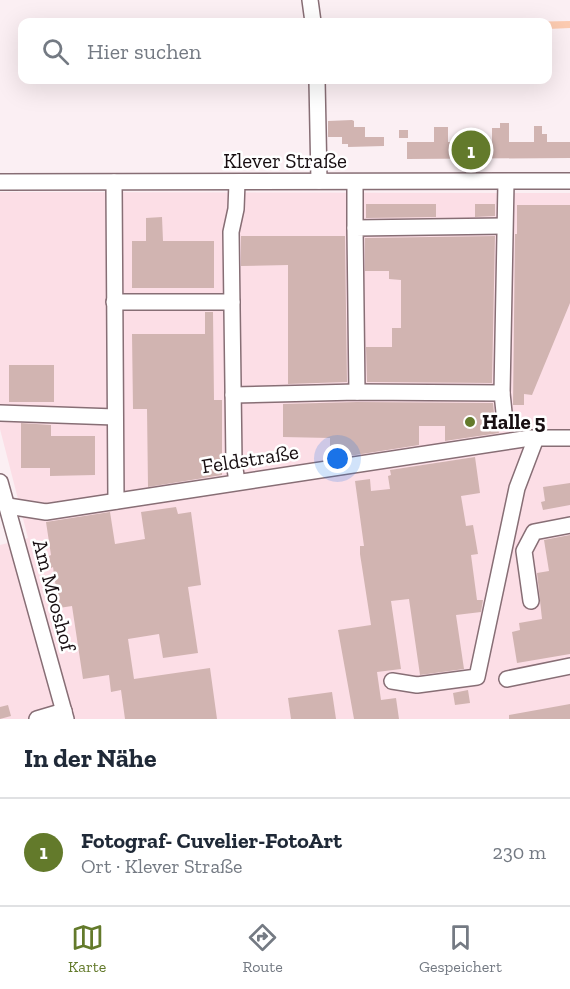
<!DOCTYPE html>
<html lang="de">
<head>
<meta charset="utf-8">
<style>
  :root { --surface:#fff; --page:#f2f2f3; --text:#1f2937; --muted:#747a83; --line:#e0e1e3; --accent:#637a2b }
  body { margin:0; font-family:"Zilla Slab",serif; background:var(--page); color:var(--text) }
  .you { position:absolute; left:338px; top:459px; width:21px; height:21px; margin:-15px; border:4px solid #fff; border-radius:50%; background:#1a73e8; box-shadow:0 0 0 9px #1a73e833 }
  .badge { display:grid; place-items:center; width:39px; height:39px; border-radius:50%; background:var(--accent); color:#fff; font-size:20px; font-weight:700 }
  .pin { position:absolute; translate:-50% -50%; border:3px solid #fff; box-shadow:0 2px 6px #0006 }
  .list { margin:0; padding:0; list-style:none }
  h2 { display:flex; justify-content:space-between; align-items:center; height:78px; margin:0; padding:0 24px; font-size:26px }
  h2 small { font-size:20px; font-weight:400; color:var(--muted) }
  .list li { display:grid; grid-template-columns:39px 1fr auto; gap:18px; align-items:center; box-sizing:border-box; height:108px; padding:0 24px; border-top:2px solid var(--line) }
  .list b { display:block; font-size:22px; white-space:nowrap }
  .list p { margin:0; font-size:20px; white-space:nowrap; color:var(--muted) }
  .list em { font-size:20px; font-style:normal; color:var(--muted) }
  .icon { flex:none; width:33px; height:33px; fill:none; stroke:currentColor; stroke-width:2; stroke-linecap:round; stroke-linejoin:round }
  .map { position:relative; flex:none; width:570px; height:719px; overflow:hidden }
  .search { position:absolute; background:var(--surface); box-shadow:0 6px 24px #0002; left:18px; right:18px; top:18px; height:66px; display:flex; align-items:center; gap:15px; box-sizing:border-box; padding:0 21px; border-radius:12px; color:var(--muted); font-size:22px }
  .sheet { height:186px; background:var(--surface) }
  nav { display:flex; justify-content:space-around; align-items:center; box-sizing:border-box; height:84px; border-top:2px solid var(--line); background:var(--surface); font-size:16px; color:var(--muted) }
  nav a { display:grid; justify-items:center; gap:3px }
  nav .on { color:var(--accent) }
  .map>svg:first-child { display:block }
  .built { fill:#fcdee6 }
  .green { fill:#fccbb1 }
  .building { fill:#d1b4b1 }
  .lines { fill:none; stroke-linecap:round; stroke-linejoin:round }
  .minor-casing { stroke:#876e75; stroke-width:18 }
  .minor { stroke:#fff; stroke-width:15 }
  .poi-dot { fill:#637a2b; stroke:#fff; stroke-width:2 }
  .labels { text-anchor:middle; stroke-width:5; stroke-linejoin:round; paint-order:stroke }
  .street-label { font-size:21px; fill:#170e11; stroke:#fff }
  .poi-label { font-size:21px; font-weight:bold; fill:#170e11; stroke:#fff; text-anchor:start }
</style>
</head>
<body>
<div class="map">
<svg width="570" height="719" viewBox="0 0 570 719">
  <rect width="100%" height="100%" fill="#fbeff3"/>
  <polygon class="built" points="0,192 570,193 570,719 0,719 0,545 28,538 0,429"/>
  <polygon class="green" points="570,21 570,28 548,29 548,22 523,22"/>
  <g class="building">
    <polygon points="352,120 354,121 354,127 365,127 365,137 384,137 384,146 348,147 348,144 342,144 342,137 328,137 328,121"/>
    <polygon points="500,123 509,123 509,142 534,142 534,126 542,126 542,134 547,134 547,142 570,142 570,158 407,159 407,142 434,142 434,127 448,127 448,142 492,142 492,128 500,128"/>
    <rect x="399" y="130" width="9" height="8"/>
    <polygon points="366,204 436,204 436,217 366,218"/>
    <polygon points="475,204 495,204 495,216 475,217"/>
    <polygon points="517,205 570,205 570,303 532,395 524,394 524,405 513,405 515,234 517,234"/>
    <polygon points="162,217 163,241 214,241 214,288 132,288 132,241 146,241 146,218"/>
    <polygon points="241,236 345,236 347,382 288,384 288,265 241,266"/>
    <polygon points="495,236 492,383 367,382 366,347 392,347 392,328 401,328 401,280 389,279 389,271 365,271 365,238"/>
    <polygon points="205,312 213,312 214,400 222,400 222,475 148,487 147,409 133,409 132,334 205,334"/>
    <rect x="9" y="365" width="45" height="37"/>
    <polygon points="357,402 493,403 495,423 499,433 445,441 445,426 419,426 419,445 330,459 330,438 283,437 283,404"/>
    <polygon points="21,423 51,425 51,436 95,436 95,475 50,476 50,468 21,468"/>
    <polygon points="475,457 480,493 461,496 466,526 473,525 478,554 471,555 477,600 483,600 481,612 456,615 464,669 420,675 409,599 391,601 401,669 377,672 381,700 396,698 399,719 354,719 338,630 371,625 360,554 360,546 364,546 355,481 370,479 371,491 390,489 388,476 391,475 390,470"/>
    <polygon points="570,483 570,505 543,510 541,502 545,501 543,487"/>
    <polygon points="176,507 178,514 191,512 201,585 188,587 198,653 163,658 159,634 128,639 134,679 210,668 217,719 125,719 121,690 111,692 109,675 83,679 72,606 59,608 53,567 51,568 49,556 51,555 46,522 110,512 115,544 145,539 141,512"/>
    <polygon points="570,535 570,654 517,663 512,632 520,630 519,623 542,619 537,573 549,571 544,540"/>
    <polygon points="468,690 470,703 455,705 453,693"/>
    <polygon points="332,692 336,719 291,719 288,698"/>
    <polygon points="570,704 570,719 509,719 509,715"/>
    <polygon points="8,705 11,716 0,719 0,707"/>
  </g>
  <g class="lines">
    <defs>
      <g id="minor">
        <polyline points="310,0 313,22"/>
        <polyline points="317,80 319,181"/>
        <polyline points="0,182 570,181"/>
        <polyline points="114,182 116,501"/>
        <polyline points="237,182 236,209 231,232 234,462 237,482"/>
        <polyline points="355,182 355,228"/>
        <polyline points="114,302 232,302"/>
        <polyline points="357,392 355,228 504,226"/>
        <polyline points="502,393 506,182"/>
        <polyline points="233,395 357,392 502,393 505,422"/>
        <polyline points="0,413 115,417"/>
        <polyline points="0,482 66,719"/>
        <polyline points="8,506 46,512 530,438 570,438"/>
        <polyline points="531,601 524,551 534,532 570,525"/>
        <polyline points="507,679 570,666"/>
        <polyline points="392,681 417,685 477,677 517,488 536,438"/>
        <polyline points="37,719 64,711"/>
      </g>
    </defs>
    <use href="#minor" class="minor-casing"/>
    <use href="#minor" class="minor"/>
  </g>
  <circle class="poi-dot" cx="470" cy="422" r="6"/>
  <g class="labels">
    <g class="street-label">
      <text x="285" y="168">Klever Straße</text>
      <text transform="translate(250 459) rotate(-9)" y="7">Feldstraße</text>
      <text transform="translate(54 595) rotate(75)" y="7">Am Mooshof</text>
    </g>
    <g class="poi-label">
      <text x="482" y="429">Halle 5</text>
    </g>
  </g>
</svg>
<div class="you"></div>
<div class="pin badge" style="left:471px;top:150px">1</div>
<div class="search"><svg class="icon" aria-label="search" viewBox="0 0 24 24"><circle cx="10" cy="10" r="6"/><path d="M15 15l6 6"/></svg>Hier suchen</div>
</div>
<section class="sheet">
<h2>In der Nähe<small></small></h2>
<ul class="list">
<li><span class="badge">1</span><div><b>Fotograf- Cuvelier-FotoArt</b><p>Ort · Klever Straße</p></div><em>230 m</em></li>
</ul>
</section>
<nav>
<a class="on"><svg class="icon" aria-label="map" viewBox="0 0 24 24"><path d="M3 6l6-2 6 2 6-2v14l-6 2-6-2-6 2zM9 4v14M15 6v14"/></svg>Karte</a>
<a><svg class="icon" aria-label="directions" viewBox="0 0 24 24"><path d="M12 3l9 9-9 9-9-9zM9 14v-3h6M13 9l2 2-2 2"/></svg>Route</a>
<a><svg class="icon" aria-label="saved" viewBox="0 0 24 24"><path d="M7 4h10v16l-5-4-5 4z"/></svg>Gespeichert</a>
</nav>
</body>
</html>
